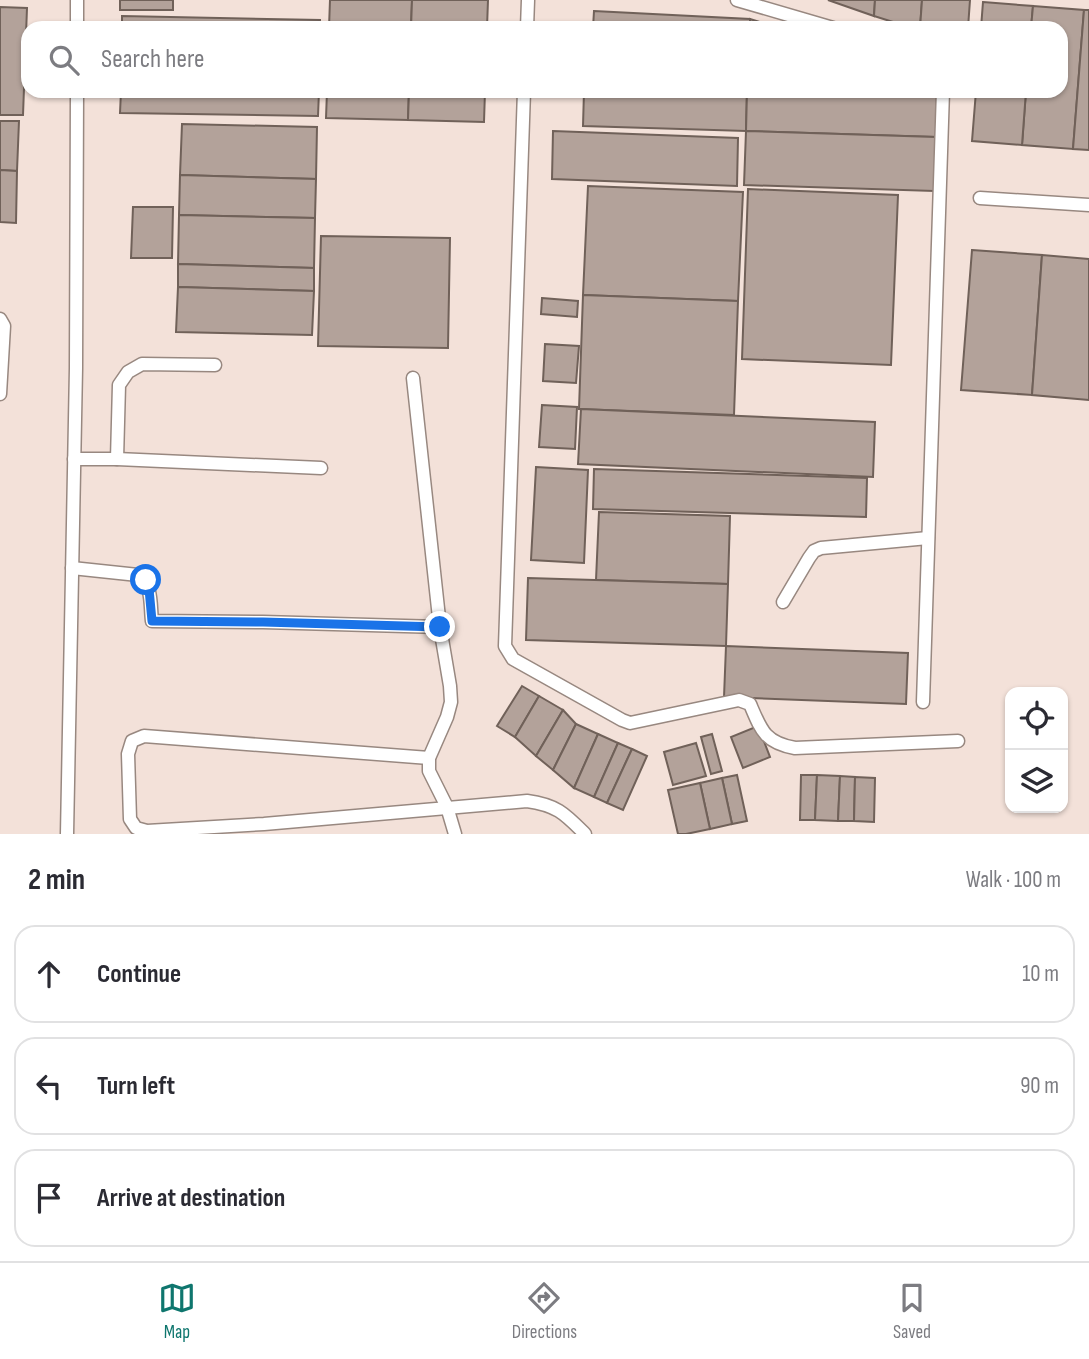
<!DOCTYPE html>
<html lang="en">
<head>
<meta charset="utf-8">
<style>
  :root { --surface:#fff; --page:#f7f7f7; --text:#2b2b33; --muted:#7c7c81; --line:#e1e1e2; --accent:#0f766e }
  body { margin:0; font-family:"Sofia Sans Condensed",sans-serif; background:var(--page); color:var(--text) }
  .controls { position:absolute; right:21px; bottom:21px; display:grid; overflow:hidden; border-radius:14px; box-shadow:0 2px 5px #0004 }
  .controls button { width:63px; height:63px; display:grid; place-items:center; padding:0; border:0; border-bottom:2px solid var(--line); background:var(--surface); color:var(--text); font:35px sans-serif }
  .stop { position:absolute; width:21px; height:21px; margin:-16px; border:5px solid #1a73e8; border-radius:50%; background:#fff }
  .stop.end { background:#1a73e8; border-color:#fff; box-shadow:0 2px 7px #0008 }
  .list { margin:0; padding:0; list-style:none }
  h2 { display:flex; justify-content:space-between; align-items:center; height:91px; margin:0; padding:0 28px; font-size:30px }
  h2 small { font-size:23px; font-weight:400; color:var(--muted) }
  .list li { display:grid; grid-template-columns:46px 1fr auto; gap:21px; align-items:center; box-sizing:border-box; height:98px; margin:0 14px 14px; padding:0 14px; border:2px solid var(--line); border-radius:21px }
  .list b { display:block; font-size:26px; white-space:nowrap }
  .list em { font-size:23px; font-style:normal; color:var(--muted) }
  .icon { flex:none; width:38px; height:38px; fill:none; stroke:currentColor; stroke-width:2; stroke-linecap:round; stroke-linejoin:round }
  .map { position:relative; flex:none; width:1089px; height:834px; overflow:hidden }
  .search { position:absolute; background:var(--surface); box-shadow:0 2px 5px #0004; left:21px; right:21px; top:21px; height:77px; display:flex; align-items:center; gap:18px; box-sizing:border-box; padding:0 24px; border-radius:21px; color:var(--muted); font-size:26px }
  .sheet { height:427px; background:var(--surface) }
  nav { display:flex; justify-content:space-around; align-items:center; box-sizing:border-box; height:98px; border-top:2px solid var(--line); background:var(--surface); font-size:19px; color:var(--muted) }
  nav a { display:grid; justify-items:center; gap:4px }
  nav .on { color:var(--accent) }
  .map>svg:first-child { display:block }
  .building { fill:#b3a29a; stroke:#706159; stroke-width:2 }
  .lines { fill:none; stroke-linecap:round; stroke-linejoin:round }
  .lane-casing { stroke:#988880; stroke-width:15 }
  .lane { stroke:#fff; stroke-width:12 }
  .route { stroke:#1a73e8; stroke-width:9 }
</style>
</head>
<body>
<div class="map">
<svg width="1089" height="834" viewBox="0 0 1089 834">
  <rect width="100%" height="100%" fill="#f3e1d9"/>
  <g class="building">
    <rect x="120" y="0" width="53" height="10"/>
    <polygon points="330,0 412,0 411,28 329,28"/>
    <polygon points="412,0 488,0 487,28 411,28"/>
    <polygon points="828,0 875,0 874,16"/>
    <polygon points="875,0 922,0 920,28 912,28 874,16"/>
    <polygon points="922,0 970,0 968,28 920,28"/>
    <polygon points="983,2 1033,6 1031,28 981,28"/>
    <polygon points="1033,6 1084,10 1073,149 1022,145 1026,91 1061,91 1061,28 1031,28"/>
    <polygon points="0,7 27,8 23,115 0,115"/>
    <polygon points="1084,10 1089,10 1089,150 1073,149"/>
    <polygon points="594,11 750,19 750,28 593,28"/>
    <polygon points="122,16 320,20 320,28 122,28"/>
    <polygon points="750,19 779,28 750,28"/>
    <polygon points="121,91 319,91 318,116 120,113"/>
    <polygon points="327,91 409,91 408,120 326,118"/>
    <polygon points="409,91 485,91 484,122 408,120"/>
    <polygon points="584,91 747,91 746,131 583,126"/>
    <polygon points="747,91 937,91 936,137 746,131"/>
    <polygon points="976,91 1026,91 1022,145 972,141"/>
    <polygon points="0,121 19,121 17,171 0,170"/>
    <polygon points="182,124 317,127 316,179 180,175"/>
    <polygon points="553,131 738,138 737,186 552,179"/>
    <polygon points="746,131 936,137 934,191 744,185"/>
    <polygon points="0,170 17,171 16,223 0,222"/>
    <polygon points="180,175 316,179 315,218 179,215"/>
    <polygon points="588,186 743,192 738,301 583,295"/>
    <polygon points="748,189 898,195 891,365 742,359"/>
    <polygon points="133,207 173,207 172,258 131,258"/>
    <polygon points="179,215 315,218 314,268 178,264"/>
    <polygon points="321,236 450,238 448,348 318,346"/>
    <polygon points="972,250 1042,255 1032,395 961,390"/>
    <polygon points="1042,255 1089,259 1089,400 1032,395"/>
    <polygon points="178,264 314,268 314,291 178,287"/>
    <polygon points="178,287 314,291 312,335 176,332"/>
    <polygon points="583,295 738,301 734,415 579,409"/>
    <polygon points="542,298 578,301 577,317 541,314"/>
    <polygon points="545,344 579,346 576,383 543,381"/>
    <polygon points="542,405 577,407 575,449 539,447"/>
    <polygon points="581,409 875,422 873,477 578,464"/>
    <polygon points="536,467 588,470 584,563 531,560"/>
    <polygon points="594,469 867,478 866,517 593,509"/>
    <polygon points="599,512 730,516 728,584 596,580"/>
    <polygon points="528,578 728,584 726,646 526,640"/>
    <polygon points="726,646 908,653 906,704 724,697"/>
    <polygon points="522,686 539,696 515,737 497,726"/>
    <polygon points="539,696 563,710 536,756 515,737"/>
    <polygon points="563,710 576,724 553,770 536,756"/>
    <polygon points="576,724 598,734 574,788 553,770"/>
    <polygon points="758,726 770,757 743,768 731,737"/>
    <polygon points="598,734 618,743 594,797 574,788"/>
    <polygon points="712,734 722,771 711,774 701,737"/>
    <polygon points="618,743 632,749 607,803 594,797"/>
    <polygon points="696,743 706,776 673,785 664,752"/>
    <polygon points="632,749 647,756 623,810 607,803"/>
    <polygon points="737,775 747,821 732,824 722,778"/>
    <polygon points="801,775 817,775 815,820 800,820"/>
    <polygon points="817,775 840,776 838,821 815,820"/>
    <polygon points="840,776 855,777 854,821 838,821"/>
    <polygon points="855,777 875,778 874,822 854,821"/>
    <polygon points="722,778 732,824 710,829 700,783"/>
    <polygon points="700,783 710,829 686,834 678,834 668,790"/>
  </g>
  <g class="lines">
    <defs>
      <g id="lane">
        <polyline points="737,0 833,28"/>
        <polyline points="77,28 77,0"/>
        <polyline points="527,28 528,0"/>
        <path d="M524,91L505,646L513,659L622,720L630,723L739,700L750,704C761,730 765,743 795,748L958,741"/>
        <polyline points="980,198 1089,205"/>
        <polyline points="0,319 4,326 0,394"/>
        <polyline points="413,378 440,627 450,686 451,702 447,717 429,758 429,771 447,807 455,834"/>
        <polyline points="74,459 117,459 321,468"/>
        <polyline points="117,459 119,385 128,372 142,364 215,365"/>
        <path d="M72,568L138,575C153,585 150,605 152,621L263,622L440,627"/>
        <polyline points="783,602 809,558 814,551 821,548 928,538"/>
        <polyline points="923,702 943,91"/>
        <path d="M429,758L144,736L132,741L128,754L130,819L136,828L147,831L264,824L527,801C557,805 565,814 585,834"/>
        <polyline points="67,834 76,368 77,91"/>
      </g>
    </defs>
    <use href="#lane" class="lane-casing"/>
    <use href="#lane" class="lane"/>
  </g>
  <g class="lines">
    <polyline class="route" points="146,580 149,589 152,621 263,622 440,627"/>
  </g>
</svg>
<div class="controls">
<button><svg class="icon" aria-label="locate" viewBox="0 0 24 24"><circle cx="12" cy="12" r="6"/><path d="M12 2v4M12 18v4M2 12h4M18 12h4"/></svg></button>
<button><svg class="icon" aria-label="layers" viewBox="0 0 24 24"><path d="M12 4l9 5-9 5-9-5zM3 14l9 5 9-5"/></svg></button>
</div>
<div class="stop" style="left:146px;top:580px"></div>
<div class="stop end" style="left:440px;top:627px"></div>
<div class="search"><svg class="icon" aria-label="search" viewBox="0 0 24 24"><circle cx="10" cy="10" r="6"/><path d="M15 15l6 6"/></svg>Search here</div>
</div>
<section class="sheet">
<h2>2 min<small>Walk · 100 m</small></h2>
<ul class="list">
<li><svg class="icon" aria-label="ahead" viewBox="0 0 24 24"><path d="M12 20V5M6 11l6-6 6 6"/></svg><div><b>Continue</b></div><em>10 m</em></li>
<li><svg class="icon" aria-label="left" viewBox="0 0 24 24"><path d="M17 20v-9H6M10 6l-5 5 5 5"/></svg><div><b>Turn left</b></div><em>90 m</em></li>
<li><svg class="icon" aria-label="arrive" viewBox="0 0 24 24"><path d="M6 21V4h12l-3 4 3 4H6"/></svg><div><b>Arrive at destination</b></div></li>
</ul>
</section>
<nav>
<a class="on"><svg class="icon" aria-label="map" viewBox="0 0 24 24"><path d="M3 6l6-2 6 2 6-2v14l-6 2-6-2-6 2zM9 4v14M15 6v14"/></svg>Map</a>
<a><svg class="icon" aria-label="directions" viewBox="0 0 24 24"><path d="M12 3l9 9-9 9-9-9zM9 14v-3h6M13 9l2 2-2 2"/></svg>Directions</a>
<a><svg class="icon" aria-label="saved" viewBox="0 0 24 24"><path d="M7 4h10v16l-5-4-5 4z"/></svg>Saved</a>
</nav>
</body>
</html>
